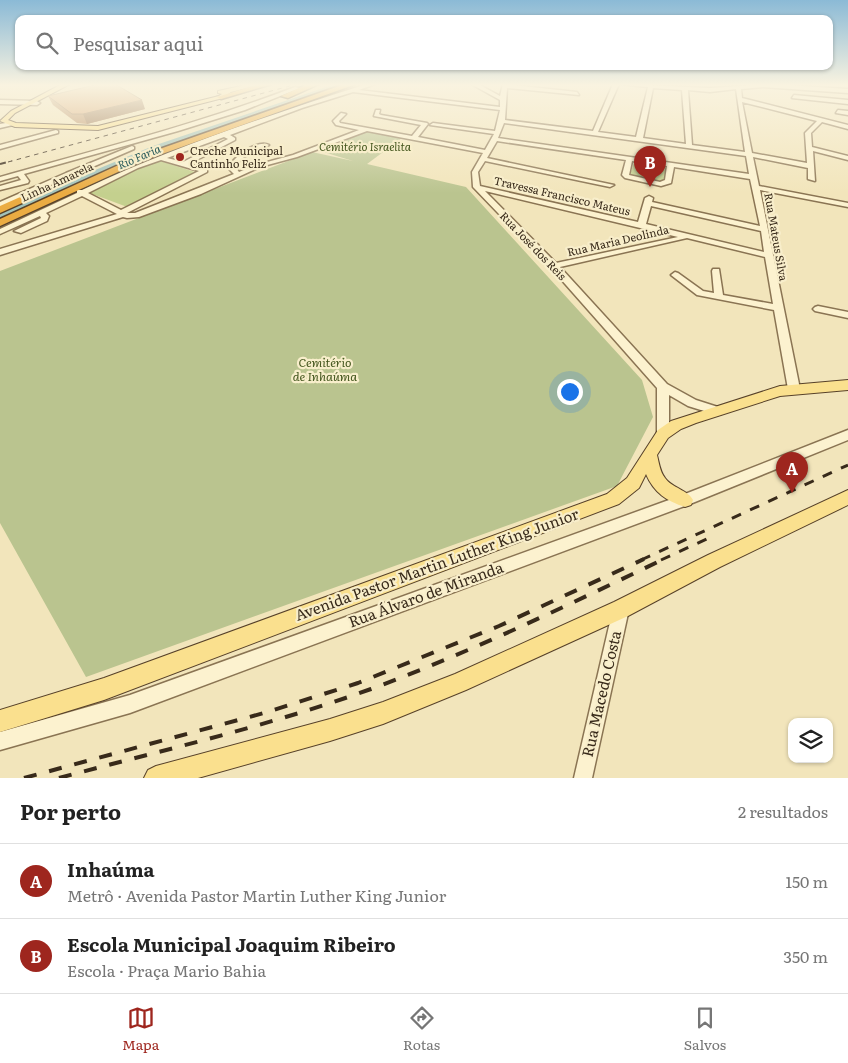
<!DOCTYPE html>
<html lang="pt">
<head>
<meta charset="utf-8">
<style>
  :root { --surface:#fff; --page:#f6f6f6; --text:#222; --muted:#767676; --line:#e0e0e0; --accent:#9e261e }
  body { margin:0; font-family:Literata,serif; background:var(--page); color:var(--text) }
  .controls { position:absolute; right:15px; bottom:15px; display:grid; overflow:hidden; border-radius:10px; box-shadow:0 1px 4px #0004 }
  .controls button { width:45px; height:45px; display:grid; place-items:center; padding:0; border:0; border-bottom:1px solid var(--line); background:var(--surface); color:var(--text); font:25px sans-serif }
  .you { position:absolute; left:569px; top:391px; width:18px; height:18px; margin:-12px; border:4px solid #fff; border-radius:50%; background:#1a73e8; box-shadow:0 0 0 8px #1a73e833 }
  .badge { display:grid; place-items:center; width:32px; height:32px; border-radius:50%; background:var(--accent); color:#fff; font-size:16px; font-weight:700 }
  .pin { position:absolute; translate:-50% -41px; filter:drop-shadow(0 1px 2px #0008) }
  .pin::after { content:''; position:absolute; top:26px; width:18px; height:15px; background:inherit; clip-path:polygon(0 0,100% 0,50% 100%) }
  .list { margin:0; padding:0; list-style:none }
  h2 { display:flex; justify-content:space-between; align-items:center; height:65px; margin:0; padding:0 20px; font-size:21px }
  h2 small { font-size:16px; font-weight:400; color:var(--muted) }
  .list li { display:grid; grid-template-columns:32px 1fr auto; gap:15px; align-items:center; box-sizing:border-box; height:75px; padding:0 20px; border-top:1px solid var(--line) }
  .list b { display:block; font-size:19px; white-space:nowrap }
  .list p { margin:0; font-size:16px; white-space:nowrap; color:var(--muted) }
  .list em { font-size:16px; font-style:normal; color:var(--muted) }
  .icon { flex:none; width:28px; height:28px; fill:none; stroke:currentColor; stroke-width:2; stroke-linecap:round; stroke-linejoin:round }
  .map { position:relative; flex:none; width:848px; height:778px; overflow:hidden }
  .search { position:absolute; background:var(--surface); box-shadow:0 1px 4px #0004; left:15px; right:15px; top:15px; height:55px; display:flex; align-items:center; gap:12px; box-sizing:border-box; padding:0 18px; border-radius:10px; color:var(--muted); font-size:19px }
  .sheet { height:215px; background:var(--surface) }
  nav { display:flex; justify-content:space-around; align-items:center; box-sizing:border-box; height:70px; border-top:1px solid var(--line); background:var(--surface); font-size:14px; color:var(--muted) }
  nav a { display:grid; justify-items:center; gap:2px }
  nav .on { color:var(--accent) }
  .map>svg:first-child { display:block }
  .green { fill:#c4d08e }
  .cemetery { fill:#bac48f }
  .lines { fill:none; stroke-linecap:round; stroke-linejoin:round }
  .river { fill:#a0c2ba; fill-rule:evenodd }
  .minor-casing { stroke:#8a7453; stroke-width:3 }
  .major-casing { stroke:#574129; stroke-width:2 }
  .highway-casing { stroke:#574129; stroke-width:3 }
  .minor { fill:#fcf2cf; fill-rule:evenodd }
  .major { fill:#fae08e; fill-rule:evenodd }
  .highway { fill:#ebac42; fill-rule:evenodd }
  .rail-far3 { stroke:#382a1a; stroke-width:1; stroke-dasharray:4.5 4.5; stroke-linecap:butt }
  .rail-far2 { stroke:#382a1a; stroke-width:2; stroke-dasharray:6 6; stroke-linecap:butt }
  .rail-far1 { stroke:#382a1a; stroke-width:3; stroke-dasharray:10 10; stroke-linecap:butt }
  .rail { stroke:#382a1a; stroke-width:4; stroke-dasharray:13 13; stroke-linecap:butt }
  .wall { fill:#b5895e }
  .shaded-wall { fill:#946f4c }
  .building { fill:#d39f6d; stroke:#946f4c }
  .poi-dot { fill:#9e261e; stroke:#f8eecb; stroke-width:2 }
  .labels { text-anchor:middle; stroke-width:4.5; stroke-linejoin:round; paint-order:stroke }
  .far-park-label { font-size:11px; font-style:italic; fill:#44561e; stroke:#f8eecb }
  .far-poi-label { font-size:11px; fill:#382a1a; stroke:#f8eecb; text-anchor:start }
  .far-water-label { font-size:11px; font-style:italic; fill:#275959; stroke:#f8eecb }
  .far-street-label { font-size:11px; fill:#382a1a; stroke:#f8eecb }
  .park-label { font-size:12px; font-style:italic; fill:#44561e; stroke:#f8eecb }
  .near-street-label { font-size:15px; fill:#382a1a; stroke:#f8eecb }
</style>
</head>
<body>
<div class="map">
<svg width="848" height="778" viewBox="0 0 848 778">
  <rect width="100%" height="100%" fill="#f2e5bb"/>
  <g class="green">
    <polygon points="157,160 198,173 130,208 87,192"/>
    <polygon points="634,163 666,168 663,183 629,177"/>
  </g>
  <polygon class="cemetery" points="366,131 402,138 367,164 466,187 642,380 653,417 617,486 86,677 0,523 0,271 312,152 353,161 317,150"/>
  <g class="lines">
    <polygon class="river" points="335,84 342,86 159,150 84,182 0,221 0,214 76,178 153,146"/>
    <defs>
      <g id="minor">
        <path d="M367,84H375L359,90L500,107V100L471,84H478L500,96L503,84L577,92L579,95L507,88L505,120L593,131L613,84H619L598,132L636,137L648,87L619,84L710,88L771,84L848,89V93L763,87L741,89L742,98L848,125V129L822,122L811,133L812,147L848,156V160L813,151L815,181L808,179V168L753,157L759,186L848,203V207L760,190L800,389L798,392L794,393L788,389L774,310L697,295L671,275L675,272L678,273L703,291L714,293L712,271L713,269H719L723,295L773,304L765,257L687,238L560,267L667,384L696,400L721,408L723,411L721,414L717,415L688,406L669,395V434L667,437H659L657,434V388L551,268L473,187L472,172L483,153L367,131L297,157L260,167L201,194L139,217L127,218L123,217L0,255V249L117,214L82,196L46,213L49,216L47,221L21,233L14,231L41,218L40,216L0,234V229L77,193V190H82C173,147 270,115 367,84ZM653,88L682,90L686,144L643,138ZM736,89L745,152L692,145L688,90L710,92ZM353,92L500,110L495,131L433,123L430,125L494,134L485,150L418,137L428,124L427,123L381,115L379,114L380,110H376L374,116L421,125L412,136L340,123L339,121L346,114L341,113L333,121L336,125L359,130L293,155L256,165L239,172L236,168C239,154 259,152 269,145C259,139 231,157 229,169L234,174L135,213H127L207,172V170L189,164L235,140V138L230,135L302,108ZM742,102L817,121L805,133L807,163L752,153ZM504,123L746,156L749,174L498,138ZM224,137L228,139L183,162L167,158ZM497,141L626,160L622,175L625,178L661,186L671,183L674,167L750,179L760,226L652,202L653,198L649,196L645,198L638,222L480,186L478,172L485,161L610,187L614,185L487,158ZM161,160L199,171L121,210L88,193L138,168ZM632,161L667,166L665,180L660,182L629,175ZM485,191L678,237L556,263ZM651,206L761,231L764,252L646,224Z"/>
        <path d="M295,87L300,88L245,110L178,131L24,174L29,181L28,183L0,190V186L21,180L18,176L0,181V177C99,149 199,124 295,87Z"/>
        <polygon points="794,95 848,100 848,104 792,98"/>
        <polygon points="0,100 37,101 40,103 37,105 0,104"/>
        <polygon points="838,110 848,111 848,115 836,113"/>
        <polygon points="11,122 14,124 13,125 0,128 0,124"/>
        <polygon points="56,130 58,131 58,133 0,149 0,145"/>
        <polygon points="132,146 134,147 134,149 0,207 0,202 66,173"/>
        <polygon points="818,306 848,312 848,318 815,311 813,309 815,307"/>
        <polygon points="848,430 848,440 690,504 130,713 0,750 0,732 130,695 680,496"/>
        <polygon points="621,601 627,603 629,609 592,778 574,778 613,609 615,603"/>
      </g>
      <g id="major">
        <polygon points="62,84 70,84 15,113 8,120 16,123 98,126 219,96 222,94 218,93 218,91 250,84 262,84 231,92 223,98 98,130 15,127 0,121 11,111"/>
        <path d="M848,380V390L780,396L696,423L681,429L668,438L657,455C659,463 660,472 665,478C672,488 688,490 693,500L691,505L685,507C667,501 654,493 646,474L639,488L619,504L104,700L0,732V710L104,678L607,494L627,478L658,430L671,421L780,386Z"/>
        <polygon points="848,490 848,505 720,567 628,616 466,690 383,724 330,741 198,778 144,778 148,770 156,766 330,719 383,702 455,674 614,602 708,555"/>
      </g>
      <g id="highway">
        <polygon points="259,84 272,84 221,99 217,97"/>
        <polygon points="308,84 319,84 288,98 281,96"/>
        <polygon points="345,84 356,84 140,162 0,226 0,219 134,158"/>
        <polygon points="36,190 40,191 41,193 40,195 0,213 0,206"/>
      </g>
    </defs>
    <use href="#minor" class="minor-casing"/>
    <use href="#major" class="major-casing"/>
    <use href="#highway" class="highway-casing"/>
    <use href="#minor" class="minor"/>
    <use href="#major" class="major"/>
    <use href="#highway" class="highway"/>
    <polyline class="rail-far3" points="8,162 297,84"/>
    <polyline class="rail-far2" points="0,164 12,161"/>
    <g class="rail-far1">
      <polyline points="641,560 848,465"/>
      <polyline points="661,560 711,537"/>
    </g>
    <g class="rail">
      <polyline points="24,778 264,713 358,683 499,626 644,559"/>
      <path d="M59,778C163,750 269,726 371,689C471,652 568,605 664,559"/>
    </g>
  </g>
  <polygon class="wall" points="48,96 145,109 87,124 77,123 53,105"/>
  <polygon class="shaded-wall" points="142,100 145,109 87,124 83,114"/>
  <polygon class="building" points="99,84 115,84 142,100 83,114 72,114 48,96"/>
  <linearGradient id="sky" x2="0" y2="1"><stop stop-color="#8bbad6"/><stop offset="0.44" stop-color="#f9f3e0"/><stop offset="1" stop-color="#f9f3e0" stop-opacity="0"/></linearGradient>
  <rect width="848" height="193" fill="url(#sky)"/>
  <circle class="poi-dot" cx="180" cy="157" r="5"/>
  <g class="labels">
    <g class="far-park-label">
      <text x="365" y="151">Cemitério Israelita</text>
    </g>
    <g class="far-poi-label">
      <text x="190" y="155">Creche Municipal<tspan x="190" dy="13">Cantinho Feliz</tspan></text>
    </g>
    <g class="far-water-label">
      <text transform="translate(139 157) rotate(-23)" y="4">Rio Faria</text>
    </g>
    <g class="far-street-label">
      <text transform="translate(57 182) rotate(-25)" y="4">Linha Amarela</text>
      <text transform="translate(562 196) rotate(13)" y="4">Travessa Francisco Mateus</text>
      <text transform="translate(776 237) rotate(80)" y="4">Rua Mateus Silva</text>
      <text transform="translate(618 241) rotate(-13)" y="4">Rua Maria Deolinda</text>
      <text transform="translate(533 246) rotate(46)" y="4">Rua José dos Reis</text>
    </g>
    <g class="park-label">
      <text x="325" y="367">Cemitério<tspan x="325" dy="14">de Inhaúma</tspan></text>
    </g>
    <g class="near-street-label">
      <text transform="translate(437 565) rotate(-20)" y="5">Avenida Pastor Martin Luther King Junior</text>
      <text transform="translate(426 595) rotate(-20)" y="5">Rua Álvaro de Miranda</text>
      <text transform="translate(602 694) rotate(-77)" y="5">Rua Macedo Costa</text>
    </g>
  </g>
</svg>
<div class="controls">
<button><svg class="icon" aria-label="layers" viewBox="0 0 24 24"><path d="M12 4l9 5-9 5-9-5zM3 14l9 5 9-5"/></svg></button>
</div>
<div class="you"></div>
<div class="pin badge" style="left:792px;top:493px">A</div>
<div class="pin badge" style="left:650px;top:187px">B</div>
<div class="search"><svg class="icon" aria-label="search" viewBox="0 0 24 24"><circle cx="10" cy="10" r="6"/><path d="M15 15l6 6"/></svg>Pesquisar aqui</div>
</div>
<section class="sheet">
<h2>Por perto<small>2 resultados</small></h2>
<ul class="list">
<li><span class="badge">A</span><div><b>Inhaúma</b><p>Metrô · Avenida Pastor Martin Luther King Junior</p></div><em>150 m</em></li>
<li><span class="badge">B</span><div><b>Escola Municipal Joaquim Ribeiro</b><p>Escola · Praça Mario Bahia</p></div><em>350 m</em></li>
</ul>
</section>
<nav>
<a class="on"><svg class="icon" aria-label="map" viewBox="0 0 24 24"><path d="M3 6l6-2 6 2 6-2v14l-6 2-6-2-6 2zM9 4v14M15 6v14"/></svg>Mapa</a>
<a><svg class="icon" aria-label="directions" viewBox="0 0 24 24"><path d="M12 3l9 9-9 9-9-9zM9 14v-3h6M13 9l2 2-2 2"/></svg>Rotas</a>
<a><svg class="icon" aria-label="saved" viewBox="0 0 24 24"><path d="M7 4h10v16l-5-4-5 4z"/></svg>Salvos</a>
</nav>
</body>
</html>
